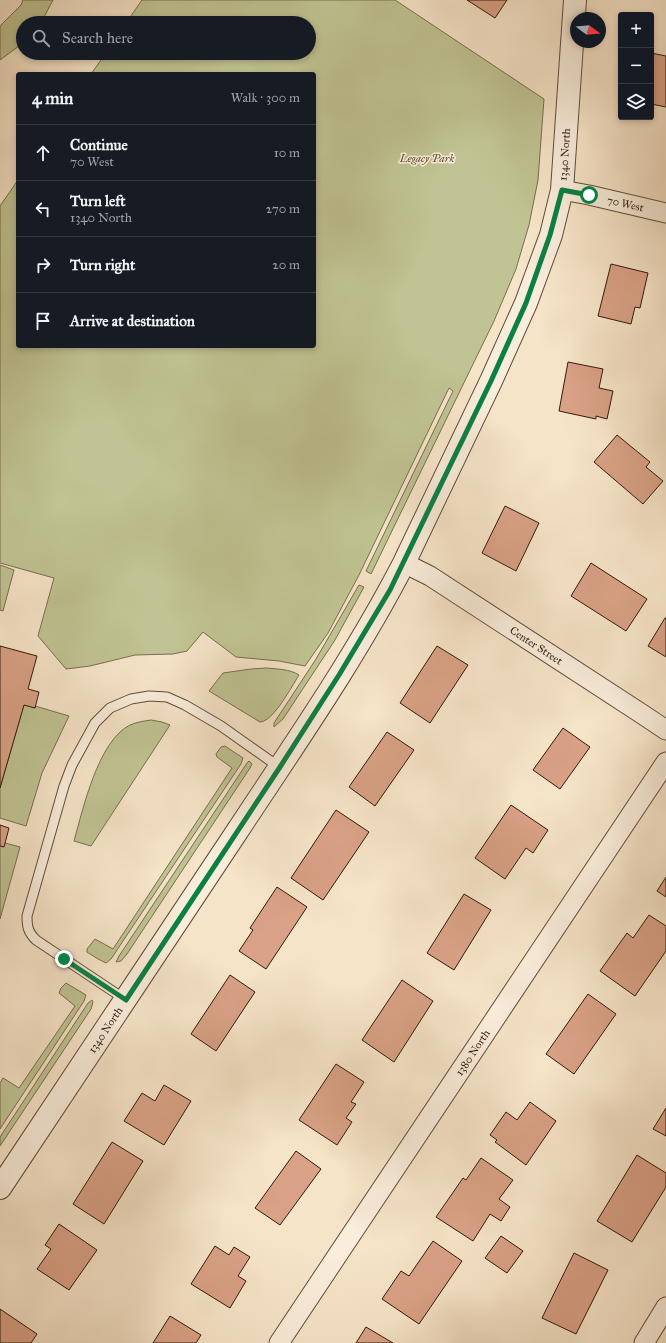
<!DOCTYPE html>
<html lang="en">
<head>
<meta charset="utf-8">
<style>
  :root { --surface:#171b24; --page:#242831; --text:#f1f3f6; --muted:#9ea1a6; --line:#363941 }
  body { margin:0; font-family:"IM FELL Great Primer",serif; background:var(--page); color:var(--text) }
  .controls { position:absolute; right:12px; top:12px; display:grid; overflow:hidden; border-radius:4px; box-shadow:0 2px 6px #0003 }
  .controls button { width:36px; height:36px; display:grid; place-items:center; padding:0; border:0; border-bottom:1px solid var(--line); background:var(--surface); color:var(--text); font:20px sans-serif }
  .compass { position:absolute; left:570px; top:12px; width:36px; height:36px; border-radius:50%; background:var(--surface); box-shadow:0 2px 6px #0003; rotate:106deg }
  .stop { position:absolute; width:12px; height:12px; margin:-9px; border:3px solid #0b8043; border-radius:50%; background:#fff }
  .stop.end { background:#0b8043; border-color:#fff; box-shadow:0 1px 4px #0008 }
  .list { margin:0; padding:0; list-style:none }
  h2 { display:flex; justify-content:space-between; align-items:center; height:52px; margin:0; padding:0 16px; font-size:17px }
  h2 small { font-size:13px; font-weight:400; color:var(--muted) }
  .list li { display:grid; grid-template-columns:26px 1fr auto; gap:12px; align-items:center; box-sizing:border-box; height:56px; padding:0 16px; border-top:1px solid var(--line) }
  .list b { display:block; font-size:15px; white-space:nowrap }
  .list p { margin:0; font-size:13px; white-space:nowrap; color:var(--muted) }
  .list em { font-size:13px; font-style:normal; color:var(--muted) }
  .icon { flex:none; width:22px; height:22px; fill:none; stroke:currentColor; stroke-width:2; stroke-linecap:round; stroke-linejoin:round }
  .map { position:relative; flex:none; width:666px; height:1343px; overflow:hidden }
  .search { position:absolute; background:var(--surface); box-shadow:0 2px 6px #0003; left:16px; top:16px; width:300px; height:44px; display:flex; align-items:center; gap:10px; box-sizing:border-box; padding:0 14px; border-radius:22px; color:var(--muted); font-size:15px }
  .panel { position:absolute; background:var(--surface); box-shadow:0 2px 6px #0003; left:16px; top:72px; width:300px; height:276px; border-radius:4px }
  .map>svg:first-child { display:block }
  .green { fill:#c0c393; stroke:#786e4e }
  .building { fill:#d9a186; stroke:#311a09 }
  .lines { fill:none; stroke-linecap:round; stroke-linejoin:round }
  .service-casing { stroke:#624c39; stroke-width:11 }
  .minor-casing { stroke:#624c39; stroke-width:21 }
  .tertiary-casing { stroke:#624c39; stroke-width:24 }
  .service { stroke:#f9eddb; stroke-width:9 }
  .minor { stroke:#f9eddb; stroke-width:19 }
  .tertiary { stroke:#f9eddb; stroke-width:22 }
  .route { stroke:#0b8043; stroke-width:5 }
  .labels { text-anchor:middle; stroke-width:3; stroke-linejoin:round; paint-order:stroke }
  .street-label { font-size:11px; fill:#311a09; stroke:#f9eddb }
  .park-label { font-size:11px; font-style:italic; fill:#5c4d32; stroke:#f9eddb }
</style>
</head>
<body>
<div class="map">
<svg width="666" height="1343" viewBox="0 0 666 1343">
  <rect width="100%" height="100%" fill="#f6e4c8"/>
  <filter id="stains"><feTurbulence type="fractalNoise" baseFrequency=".005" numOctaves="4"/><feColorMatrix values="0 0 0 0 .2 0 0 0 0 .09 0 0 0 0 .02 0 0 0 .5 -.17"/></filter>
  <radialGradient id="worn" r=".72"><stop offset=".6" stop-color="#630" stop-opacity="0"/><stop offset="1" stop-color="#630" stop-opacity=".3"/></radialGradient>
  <g class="green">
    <polygon points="23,0 53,0 44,17 40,23 23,23 23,43 0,60 0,26 21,5"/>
    <polygon points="142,0 395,0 544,99 538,180 529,225 516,269 494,321 371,574 366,571 453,391 449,388 359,575 328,633 305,666 279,661 236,657 203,632 187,651 173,654 135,655 90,666 66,669 38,636 54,578 0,563 0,206 18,180 18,346 314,346 314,74 91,74 106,53 309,53 309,23 126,23"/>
    <polygon points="0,565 14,570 3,611 0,610"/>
    <polygon points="359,585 364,587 335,640 283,719 274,727 274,723 316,659"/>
    <path d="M266,668C276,669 290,669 299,675C292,686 273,722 260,722L209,691L223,673L251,669Z"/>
    <polygon points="24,705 35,708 35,706 69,716 42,773 26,826 0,818 0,788"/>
    <path d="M151,720L162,722L170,725L91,846L74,841C83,809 98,741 130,725C137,722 144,721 151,720Z"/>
    <polygon points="225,746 243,758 241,764 111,959 106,963 98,959 87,952 87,949 95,939 113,949 232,768 217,757 216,754 221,747"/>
    <polygon points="249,761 252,764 250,768 127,954 121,961 116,962 119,956 247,763"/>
    <polygon points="5,843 20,847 0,919 0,846"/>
    <polygon points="66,983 86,995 84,1001 0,1129 0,1083 3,1078 19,1088 75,1006 59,993 61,988"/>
    <polygon points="92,1000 93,1002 91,1009 0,1146 0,1137 88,1003"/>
  </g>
  <g class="building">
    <polygon points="467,0 507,0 495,18"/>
    <polygon points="651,53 666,56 666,107 651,104"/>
    <polygon points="611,264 648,273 640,308 635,307 631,324 598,316"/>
    <polygon points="568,362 603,369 599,388 613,391 607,419 596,416 596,419 559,411"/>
    <polygon points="617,435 650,462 646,467 663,481 643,504 594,462"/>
    <polygon points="505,506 539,523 516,571 482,553"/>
    <polygon points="591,563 647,599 626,631 571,596"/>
    <polygon points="665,618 666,618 666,657 648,646"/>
    <polygon points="0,646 37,656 28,689 39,692 35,708 24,705 0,788"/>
    <polygon points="437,646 468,665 430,723 400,703"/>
    <polygon points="563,728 590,747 560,789 533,770"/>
    <polygon points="387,732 414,750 375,806 349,787"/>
    <polygon points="511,805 548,830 533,853 526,848 505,879 475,858"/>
    <polygon points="336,810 369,832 323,900 291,878"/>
    <polygon points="0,825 9,828 4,847 0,846"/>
    <polygon points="666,877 666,897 657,891"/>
    <polygon points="277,887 307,907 266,969 239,951 253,930 250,928"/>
    <polygon points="464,894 491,910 454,970 427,953"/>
    <polygon points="649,915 666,926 666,951 635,996 600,971 627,933 633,938"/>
    <polygon points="230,975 255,992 216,1051 191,1034"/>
    <polygon points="402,980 433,1001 394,1062 362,1040"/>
    <polygon points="588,994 616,1014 574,1074 546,1054"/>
    <polygon points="336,1064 364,1082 351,1102 356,1104 346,1118 352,1122 337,1145 299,1120"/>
    <polygon points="164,1085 191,1101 164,1145 124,1121 142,1093 155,1101"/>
    <polygon points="530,1102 556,1121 526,1165 495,1142 497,1140 490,1135 506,1112 517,1120"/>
    <polygon points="666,1108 666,1136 653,1129"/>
    <polygon points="112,1142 143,1161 104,1224 73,1204"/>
    <polygon points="296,1151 321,1169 280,1225 255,1208"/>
    <polygon points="637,1155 666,1173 666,1187 632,1242 597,1221"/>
    <polygon points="481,1158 513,1180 499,1199 510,1207 501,1221 490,1214 473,1241 436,1217 463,1178 466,1180"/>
    <polygon points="59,1224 97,1250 69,1290 37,1269 51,1249 45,1245"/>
    <polygon points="501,1236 523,1251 507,1273 485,1258"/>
    <polygon points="433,1241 462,1261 419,1324 382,1299 401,1271 409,1276"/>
    <polygon points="215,1246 229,1255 234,1247 250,1257 238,1276 246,1281 230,1308 191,1284"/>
    <polygon points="574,1253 608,1270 576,1334 542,1318"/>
    <polygon points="0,1309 37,1334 31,1343 0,1343"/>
    <polygon points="170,1316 201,1335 196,1343 153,1343"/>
    <polygon points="366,1327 393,1343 356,1343"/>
  </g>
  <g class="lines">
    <defs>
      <path id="service" d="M126,1000L36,940C28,932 27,927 27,916L64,786L72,765L95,723L110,708L131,699L149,696L167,697L185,705L221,726L279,767"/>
      <g id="minor">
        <path id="s1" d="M562,190L589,195L666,213"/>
        <path id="s2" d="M404,563L430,576L642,714L666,730"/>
        <path id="s3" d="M279,1343L666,762"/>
        <polyline points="644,1343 666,1307"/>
      </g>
      <g id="tertiary">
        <path id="s4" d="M0,1188C79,1069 159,949 238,830C296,742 356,656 404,563L491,381L526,303L551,235L562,190L575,0"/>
      </g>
    </defs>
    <use href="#service" class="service-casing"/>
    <use href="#minor" class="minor-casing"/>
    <use href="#tertiary" class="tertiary-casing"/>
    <use href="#service" class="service"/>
    <use href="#minor" class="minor"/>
    <use href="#tertiary" class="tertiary"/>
  </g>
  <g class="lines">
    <polyline class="route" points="64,959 126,1000 280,767 339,675 390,590 491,381 526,303 550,235 562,190 589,195"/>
  </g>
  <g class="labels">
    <g class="street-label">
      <text dy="4" stroke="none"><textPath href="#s4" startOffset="1186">1340 North</textPath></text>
      <text dy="4" stroke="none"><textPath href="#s1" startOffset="65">70 West</textPath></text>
      <text dy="4" stroke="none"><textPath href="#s2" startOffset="156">Center Street</textPath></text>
      <text dy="4" stroke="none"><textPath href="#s4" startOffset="190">1340 North</textPath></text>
      <text dy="4" stroke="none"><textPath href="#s3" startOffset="349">1380 North</textPath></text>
    </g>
    <g class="park-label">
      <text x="427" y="162">Legacy Park</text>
    </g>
  </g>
  <rect width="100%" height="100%" filter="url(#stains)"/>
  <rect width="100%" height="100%" fill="url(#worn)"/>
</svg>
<div class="controls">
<button>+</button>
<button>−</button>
<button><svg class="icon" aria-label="layers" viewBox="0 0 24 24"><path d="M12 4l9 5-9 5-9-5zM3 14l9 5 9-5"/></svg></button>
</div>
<svg class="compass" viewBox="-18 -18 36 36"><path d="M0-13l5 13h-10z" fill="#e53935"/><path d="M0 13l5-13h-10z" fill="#9ea1a6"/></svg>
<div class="stop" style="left:589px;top:195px"></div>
<div class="stop end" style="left:64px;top:959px"></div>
<div class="search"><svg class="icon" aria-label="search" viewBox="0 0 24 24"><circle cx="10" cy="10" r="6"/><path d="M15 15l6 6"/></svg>Search here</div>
<section class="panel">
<h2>4 min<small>Walk · 300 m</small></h2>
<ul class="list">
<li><svg class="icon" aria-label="ahead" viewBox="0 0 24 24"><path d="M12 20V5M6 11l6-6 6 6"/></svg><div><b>Continue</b><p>70 West</p></div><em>10 m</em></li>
<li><svg class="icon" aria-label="left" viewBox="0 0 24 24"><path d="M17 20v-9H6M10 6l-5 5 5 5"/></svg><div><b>Turn left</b><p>1340 North</p></div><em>270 m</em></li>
<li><svg class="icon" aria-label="right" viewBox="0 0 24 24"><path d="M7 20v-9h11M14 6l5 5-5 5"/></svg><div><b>Turn right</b></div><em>20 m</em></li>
<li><svg class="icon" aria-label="arrive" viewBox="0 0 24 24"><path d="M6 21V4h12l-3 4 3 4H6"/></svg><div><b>Arrive at destination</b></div></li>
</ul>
</section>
</div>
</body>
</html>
